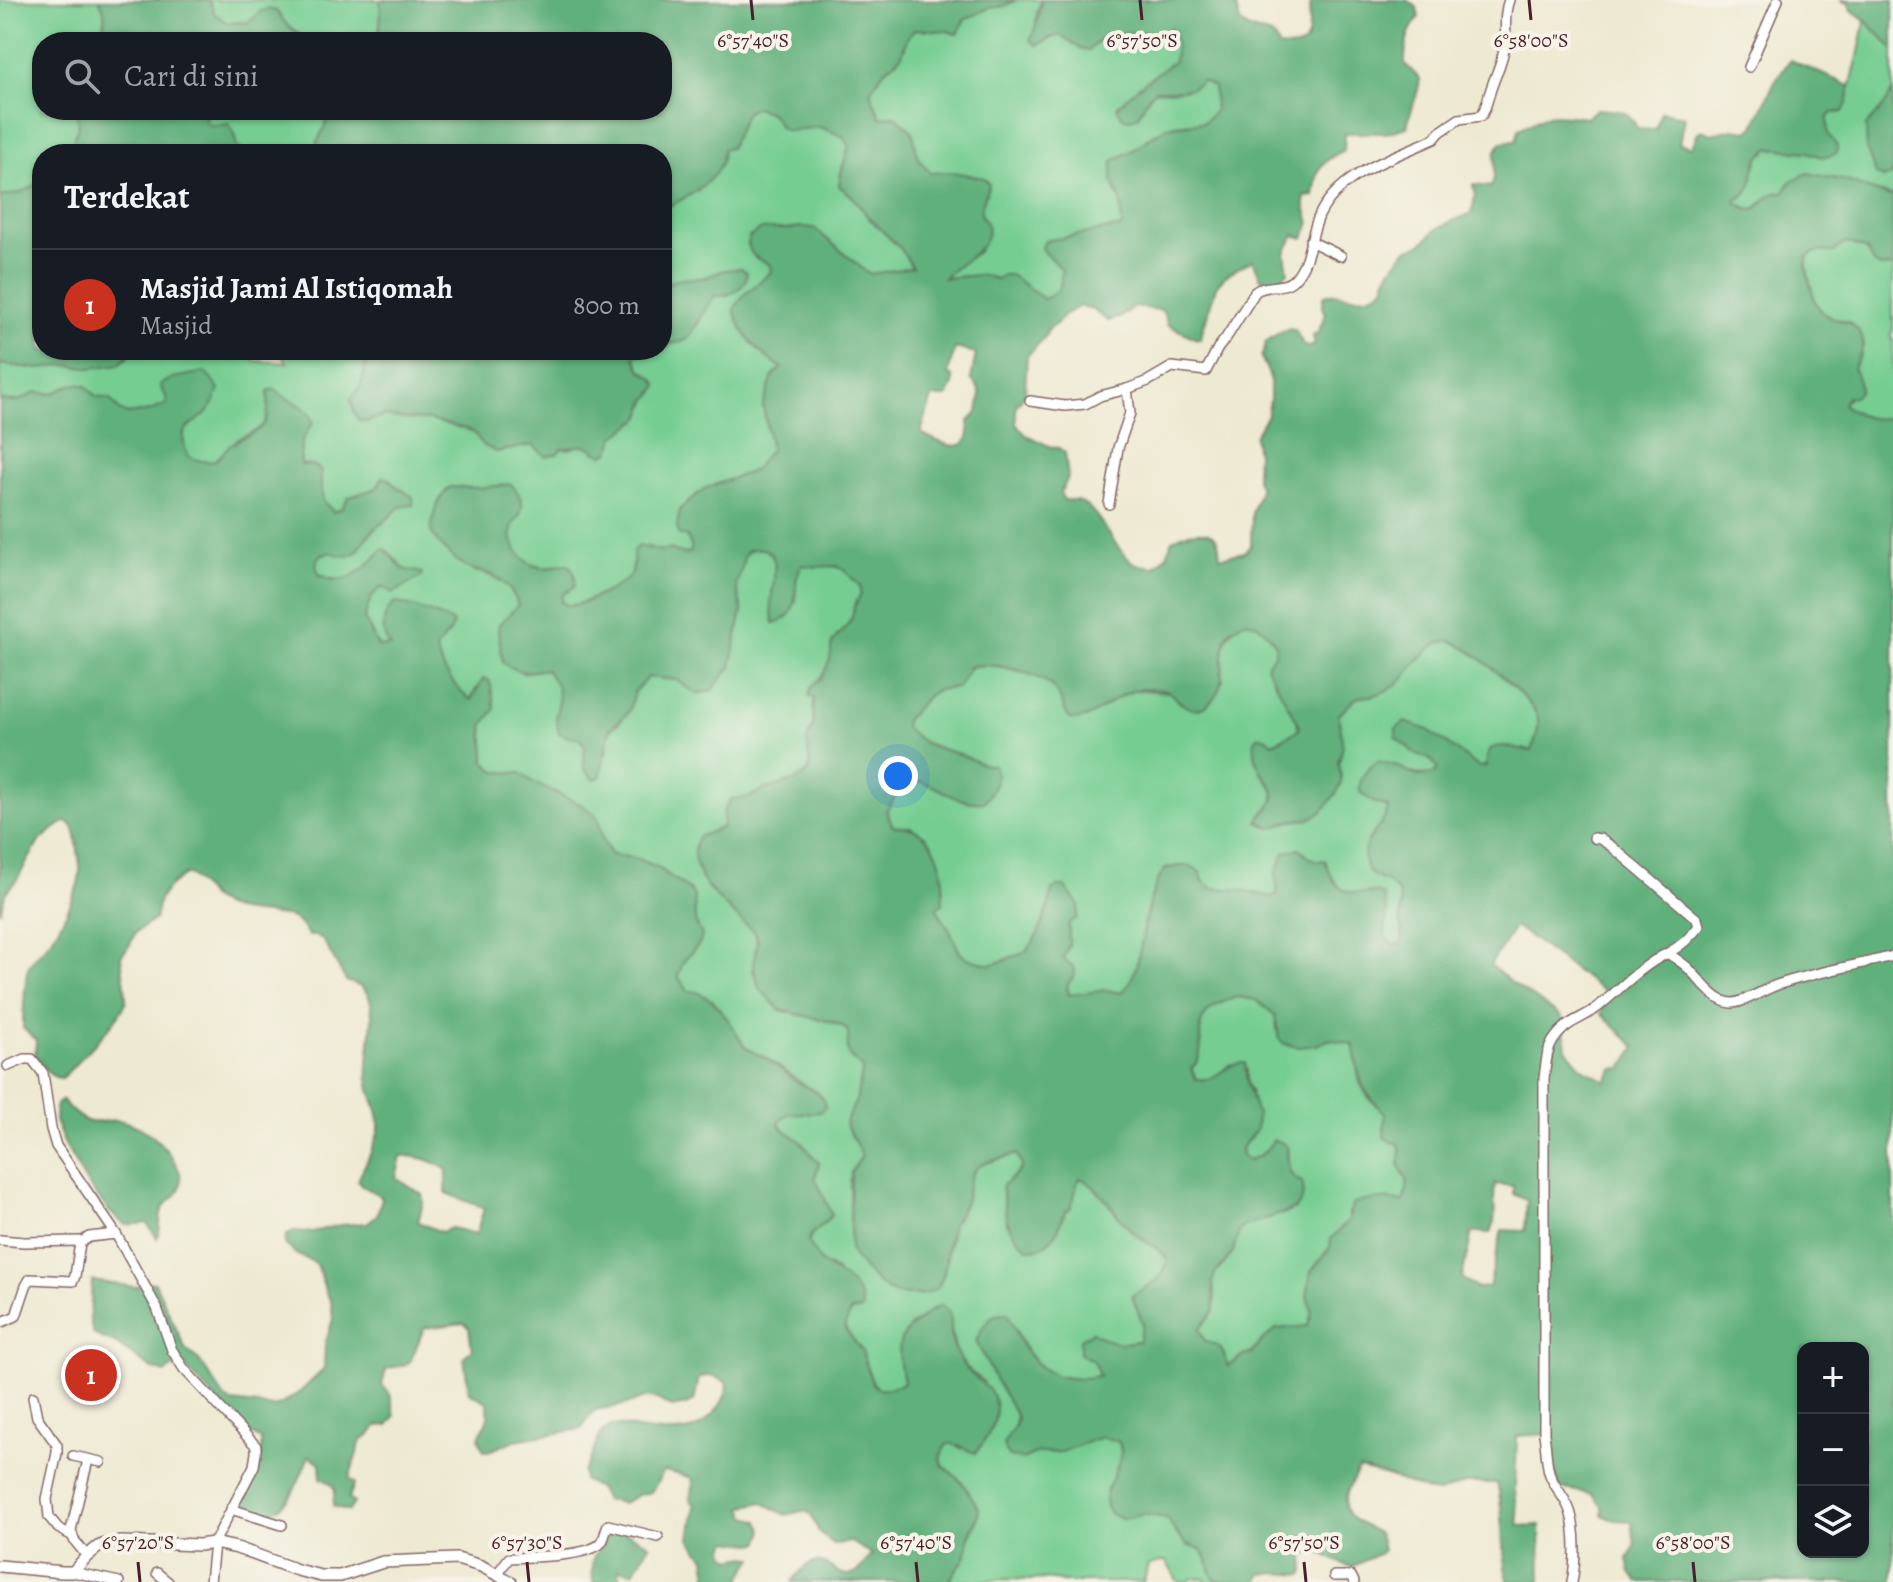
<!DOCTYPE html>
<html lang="id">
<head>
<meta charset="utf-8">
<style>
  :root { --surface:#171b24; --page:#20242c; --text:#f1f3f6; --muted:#9ea1a6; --line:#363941; --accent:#c8321e }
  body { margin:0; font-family:Alegreya,serif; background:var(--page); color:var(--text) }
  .controls { position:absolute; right:24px; bottom:24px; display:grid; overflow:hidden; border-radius:16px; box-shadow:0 2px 6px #0004 }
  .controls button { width:72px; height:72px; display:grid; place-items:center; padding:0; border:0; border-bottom:2px solid var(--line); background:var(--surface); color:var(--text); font:40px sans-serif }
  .you { position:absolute; left:898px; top:776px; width:28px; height:28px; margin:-20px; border:6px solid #fff; border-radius:50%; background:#1a73e8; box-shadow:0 0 0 12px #1a73e833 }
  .badge { display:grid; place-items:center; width:52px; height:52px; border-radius:50%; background:var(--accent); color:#fff; font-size:26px; font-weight:700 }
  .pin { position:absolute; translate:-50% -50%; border:4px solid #fff; box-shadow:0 2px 8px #0006 }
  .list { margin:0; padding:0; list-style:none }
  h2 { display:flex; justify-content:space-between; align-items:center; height:104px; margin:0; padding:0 32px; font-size:34px }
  h2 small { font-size:26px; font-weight:400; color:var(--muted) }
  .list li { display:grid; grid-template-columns:52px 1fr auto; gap:24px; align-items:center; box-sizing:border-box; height:112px; padding:0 32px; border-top:2px solid var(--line) }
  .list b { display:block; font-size:30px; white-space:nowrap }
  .list p { margin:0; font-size:26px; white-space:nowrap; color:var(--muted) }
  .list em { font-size:26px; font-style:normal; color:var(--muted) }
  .icon { flex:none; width:44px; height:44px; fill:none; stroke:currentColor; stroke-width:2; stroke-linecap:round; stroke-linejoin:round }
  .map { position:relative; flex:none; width:1893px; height:1582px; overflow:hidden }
  .search { position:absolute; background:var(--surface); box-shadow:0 2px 6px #0004; left:32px; top:32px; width:640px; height:88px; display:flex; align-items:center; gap:20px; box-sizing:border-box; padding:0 28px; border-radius:32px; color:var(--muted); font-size:30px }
  .panel { position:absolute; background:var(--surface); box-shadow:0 2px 6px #0004; left:32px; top:144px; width:640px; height:216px; border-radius:32px }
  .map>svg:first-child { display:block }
  .green { fill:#76cd92; stroke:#60765e; stroke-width:2 }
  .forest { fill:#60b07c; stroke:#556854; stroke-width:2; fill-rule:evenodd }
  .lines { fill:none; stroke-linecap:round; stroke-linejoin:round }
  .minor-casing { stroke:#836665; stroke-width:12 }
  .tertiary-casing { stroke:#836665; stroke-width:14 }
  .minor { stroke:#fff; stroke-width:9 }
  .tertiary { stroke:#fff; stroke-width:11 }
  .ticks { fill:none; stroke:#4a1f2b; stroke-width:3 }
  .ticks-label { font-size:20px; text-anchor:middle; fill:#4a1f2b; stroke:#f7f3e8; stroke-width:8; stroke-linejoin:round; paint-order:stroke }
</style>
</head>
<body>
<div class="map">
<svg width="1893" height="1582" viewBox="0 0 1893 1582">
  <rect width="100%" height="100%" fill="#f7f3e8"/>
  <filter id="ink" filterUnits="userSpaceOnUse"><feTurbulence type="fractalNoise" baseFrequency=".0125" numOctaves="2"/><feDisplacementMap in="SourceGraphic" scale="16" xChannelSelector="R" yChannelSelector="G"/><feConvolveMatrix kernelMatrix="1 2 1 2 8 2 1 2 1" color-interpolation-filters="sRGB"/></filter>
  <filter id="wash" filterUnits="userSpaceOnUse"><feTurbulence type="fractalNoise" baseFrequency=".006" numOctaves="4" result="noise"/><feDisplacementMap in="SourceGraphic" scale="32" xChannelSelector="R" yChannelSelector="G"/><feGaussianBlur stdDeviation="1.8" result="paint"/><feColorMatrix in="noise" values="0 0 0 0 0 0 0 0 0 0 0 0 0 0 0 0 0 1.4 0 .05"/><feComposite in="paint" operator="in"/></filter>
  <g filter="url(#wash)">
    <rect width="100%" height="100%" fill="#eee9d1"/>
    <g class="green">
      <path d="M0,0H99C109,13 103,26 100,42H42V110H77L78,126L72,145L60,152L59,154H42V178C29,193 19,193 0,197Z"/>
      <polygon points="209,0 380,0 381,15 378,42 302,42 300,34 287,25 276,11 249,22 226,23 214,13"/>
      <path d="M1016,0H1042L1037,11L1035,34L1044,42L1050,38L1061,35L1081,49L1095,45L1106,34L1144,32L1158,37L1166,35L1170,28L1174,30L1176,44L1174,61L1137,88L1145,103L1155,90C1174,90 1187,94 1202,80L1214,87L1215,111L1204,122L1173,125L1153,135L1135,149L1113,161L1116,194L1121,200L1122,228L1045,241L1042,248C1047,257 1056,262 1062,270C1061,289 1061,291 1044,300L1011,275H1003L996,279L981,275L943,278L953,269L979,251L981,208L989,184L984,178L953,172L930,174L917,156L913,132L880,117L870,91L884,71L897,60L905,48L906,40L914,29L947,31L958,34L964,20L989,8L1004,6Z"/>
      <path d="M1865,20L1893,49V91L1887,102L1866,126L1890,176L1893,172V196L1808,173L1791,181L1784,192C1781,192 1774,194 1771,195C1755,205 1759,215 1737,204L1736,201C1759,187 1748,174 1759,157C1761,155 1768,150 1771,148L1808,152L1823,157L1837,146L1828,134L1827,118L1832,113H1840C1848,101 1848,97 1851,84C1857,62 1862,42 1865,20Z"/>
      <path d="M756,107L772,114L780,127L786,131L820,127L843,136L849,146L841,173L839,186L852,196L869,218L901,249L912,267L871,274L864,270L814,229C793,223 768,237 748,244L755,258L770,264L771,272L743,296L769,359L782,368L763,406L771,449L753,471L704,489L679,534L686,537L691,545V553L684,554L669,549L661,551L646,546L633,551C633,559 635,570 630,576C623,585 584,604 573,605C567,606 566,604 561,602L562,594L569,591L560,564L545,568L530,564L519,554L510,539L512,524L511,484L481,488L450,487L472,571C492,573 512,584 518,605L522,673L546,669L557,686L559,701L556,717L566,736L581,739L585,746L584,769L607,752C608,722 611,733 626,715C632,708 631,698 635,691C638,686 644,681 648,677L677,680L684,683L737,635L742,610L736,585L741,571L744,556L749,550C785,541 775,582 771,604L796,603L795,579L802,565C812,566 834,565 840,568C849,571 864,586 860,596C856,605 856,597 854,607C851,618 856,609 851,619C847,628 835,636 832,644C831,647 831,654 831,657C828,670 819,679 811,689L814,697L813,726L807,740L810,763L809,771L797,780L763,790L723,812V827L699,837V874L709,890L755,933C760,946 752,958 753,972L796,1014L819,1018L844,1027L849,1033L850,1058L863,1067L856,1101L845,1123L861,1153V1157L850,1179V1249L944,1274L952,1226L964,1204L969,1180L974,1171L979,1165L1017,1154L1022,1165L1019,1172L1002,1186L1007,1224L1028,1248C1060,1251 1066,1198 1080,1178C1101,1187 1114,1215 1131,1230C1142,1241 1157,1245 1167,1258C1168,1278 1147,1286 1132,1296L1143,1325L1139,1341C1118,1345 1111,1343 1092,1332L1095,1361L1099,1376C1089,1378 1078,1381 1067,1379C1041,1376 1023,1350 1015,1327L1014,1410C1020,1423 1011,1432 1003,1444L1023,1459L1038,1453L1061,1452L1101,1437L1118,1441C1127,1455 1113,1477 1106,1491L1122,1519L1144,1514L1166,1518L1178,1536L1188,1546L1200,1549L1205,1555L1213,1577L1222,1582H1206L1204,1578L1190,1579L1188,1582H1178L1166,1561L1148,1565L1144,1581L1142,1582H1062C1046,1576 1031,1582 1016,1579L949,1582L968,1547V1539L976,1524L979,1509L962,1482L943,1465L940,1458L947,1444H954L961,1449L984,1382C957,1365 952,1347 950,1316L934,1308L910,1326L904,1383L889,1388L877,1389L872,1383L862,1351L846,1330L845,1326L851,1311H858L837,1271L819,1261L808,1241L812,1234L832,1215L815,1178L819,1163C812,1156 807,1148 801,1142C794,1135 785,1132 779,1125L782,1118L789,1114L820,1112L818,1093C799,1083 784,1069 766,1058C759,1054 749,1051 744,1046C725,1025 721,995 688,991L678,976L683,962L700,943L695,921L694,896L683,885L657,867L636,858L611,855L602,837L599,822L558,793L536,784L520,773L496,772L485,762L483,725L495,709L476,689L471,700C457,691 438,665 436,648L451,631L446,619L409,608L403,604L385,618C384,630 383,639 392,646L379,647C372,639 372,628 364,620C368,606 370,588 386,588L406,571L389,552L382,550C374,559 359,574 348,578C334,584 302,572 320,556C325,551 349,552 357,552C365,539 372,530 384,521C398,512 393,506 413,505V497L383,477L377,488L349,497L342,508L335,512L323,502L321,487V471L309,464L301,465C299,446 301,438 313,423L301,406L287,400L275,389L268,391C268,399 269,410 267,417C263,431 247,433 237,440C228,445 222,458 212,461C203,463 195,460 187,456C177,430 188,425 208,412L161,389L166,395L167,404L151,411L127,414L120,411L110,399L97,397L86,386L71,385L52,394C38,390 33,396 20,400C13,402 7,401 0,400V364L40,369L65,365L91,368L126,359L132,350H244L256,361L287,363L280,350H365L366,365L363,379L357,393L359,420L367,422L383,416L406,419L429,420L466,429L474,433L483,445L496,452L533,445L569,449L582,445L590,447L596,452L613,445L614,437C622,429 635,424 641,415C648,405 642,403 655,392L654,379L641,370L634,356L647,350H662V346L684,341L690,336L714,296L728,295L725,270L703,278L681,279L662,284V208C680,203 710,184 719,167C722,162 722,155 723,148L730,147L746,112Z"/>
      <polygon points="208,110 332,110 312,154 247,154 237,147 233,131 205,123 205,116"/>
      <path d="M1845,243L1853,244L1867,250L1874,263L1880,267L1893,266V330L1891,336L1893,340V417C1876,422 1855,417 1843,404L1859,382L1853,368L1861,355L1849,322C1841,320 1831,319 1825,314C1816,308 1813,295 1811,286C1804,261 1802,249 1834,252Z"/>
      <path d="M1248,621C1262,625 1269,634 1276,645L1275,653L1299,731L1273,743L1267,738L1260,771C1268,782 1281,793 1270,806C1265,812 1261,814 1258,822C1270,830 1276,827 1289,822C1296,820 1303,820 1310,819L1341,776C1336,763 1343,755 1342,742C1341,733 1339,725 1339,715C1344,710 1351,701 1357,698C1361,696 1365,697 1369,696C1376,695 1386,691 1392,687C1410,676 1426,641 1448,641C1465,640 1532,700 1537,715C1541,726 1535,740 1532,751L1502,746L1489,751L1486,766L1479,767L1402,743C1406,745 1409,748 1412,750C1422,758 1429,755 1438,768L1434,774C1418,776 1411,774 1398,766L1373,802L1388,807C1388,819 1376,830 1368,840L1390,883L1397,891L1401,902L1400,922L1404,936L1402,944L1399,946L1390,943L1385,936L1387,912L1376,892C1343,896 1336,891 1325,861C1313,863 1307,856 1299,848L1276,874L1278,895L1271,897L1241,890L1212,888L1203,881L1189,865L1166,868C1160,879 1153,891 1149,903C1140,928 1143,977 1121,993L1107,990L1070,996C1065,985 1068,983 1075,975L1074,967L1062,960C1075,930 1066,918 1052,891L1047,912L1038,935L1030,947L1024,953L994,964H987L966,958L960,953L950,931L936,907L943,904L942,896L944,888L923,836L911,827H893L886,811L895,797L897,781L926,782L958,799L982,764L923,742L905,728V720C927,701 924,687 958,688L969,668C989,660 1041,673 1055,690C1062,698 1063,710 1070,719L1086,718L1113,700L1135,690L1170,692L1180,703L1223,682C1221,659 1221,627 1248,621Z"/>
      <path d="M1240,997L1256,1000L1275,1015L1279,1039L1316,1045L1330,1039L1353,1044L1360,1083L1368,1097L1385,1113L1384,1137L1398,1142L1401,1150L1399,1166L1407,1180V1189L1404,1202L1349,1212V1220L1331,1239L1330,1247L1311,1272L1307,1296L1312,1311L1308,1326L1264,1339L1251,1354L1243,1356L1228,1366L1211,1344L1205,1341L1199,1329L1210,1317L1215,1303L1213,1282L1214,1275L1232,1254L1239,1231L1244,1225L1289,1212L1294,1179L1289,1173L1287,1147L1273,1141C1265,1152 1261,1157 1248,1160L1242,1156L1241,1148L1251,1137V1091L1247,1084V1070L1230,1064C1220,1074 1211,1082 1196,1079L1191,1069C1214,1049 1182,1022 1221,1003C1228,1000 1232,998 1240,997Z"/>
    </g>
    <g class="forest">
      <path d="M99,0H209L214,13L227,23L249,22L261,11L268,9L276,11L287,25L300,35L302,42H100C103,26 109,13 99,0Z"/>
      <path d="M380,0H1016L1004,6L989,8L964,20L958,34L947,31L914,29L906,40L902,55L884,71L870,91L880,117L896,116L913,132L917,156L930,173L953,172L984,178L989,184L981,208V215C1005,243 959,261 944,278L981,275L996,279L1003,275H1011L1044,299C1061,291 1061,289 1062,270C1056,262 1047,257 1042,248L1045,241L1122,227L1121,200L1112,180L1113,161L1135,149L1166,127L1204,122L1215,111L1214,87L1202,81C1187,94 1174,90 1155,90L1149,96L1138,116L1131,119L1123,118L1117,107L1137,88L1174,61L1176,44L1174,30L1170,28L1166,36L1158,37L1144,32L1106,34L1089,50L1081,49L1061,35L1050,38L1037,45L1030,40C1038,29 1037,13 1042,0H1234L1240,22C1244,25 1247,28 1252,30C1265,36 1273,28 1278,47C1322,53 1303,26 1312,0H1406L1417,7L1419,17C1407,31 1405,46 1405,64L1420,79C1418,97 1410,109 1407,127L1386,133H1345L1344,150C1317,164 1318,167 1314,196L1304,197L1305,207L1310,223L1304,238L1294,235L1285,253L1288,272L1279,280L1261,279L1253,260C1240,267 1224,274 1216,287L1200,339H1197L1168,325L1162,310L1133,307L1121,317L1108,321L1091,309L1080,306L1064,315L1058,323L1048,329L1045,337L1027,356L1025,394L1016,406V424L1026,435L1051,447L1059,448L1065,453L1068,478L1060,493L1064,500C1068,501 1072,500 1077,501C1099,506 1115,554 1135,563C1140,566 1149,566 1154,567C1164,559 1170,554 1171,541C1181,533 1205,527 1215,537C1220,542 1219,551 1220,557L1245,552L1251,545L1252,512L1260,489L1256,479L1257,454L1254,436L1267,415L1270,399V383L1269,374L1261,357L1264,351L1266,342C1275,336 1283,327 1295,330L1304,346L1309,347L1315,345L1313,335L1318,333L1326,314L1323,308V296C1336,288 1361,306 1382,289C1388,284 1383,284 1386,278C1387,275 1400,257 1403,253C1408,247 1413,248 1419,245C1427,241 1431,233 1438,228C1448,222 1461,218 1472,213L1475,195L1473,185L1491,187C1499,172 1489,154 1502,142L1516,141L1519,129C1550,111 1553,114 1587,118L1596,109C1617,111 1627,107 1637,128L1656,129L1661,112L1684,116L1679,144L1692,147L1698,132L1702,130L1711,134L1733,129L1748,131L1754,126L1775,81L1790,60L1850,86L1848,101L1843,112L1832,113L1827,118L1828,134L1837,146V153L1830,156L1822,157L1808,152L1771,148C1769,149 1761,155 1760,156C1748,172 1760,185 1736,201L1737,204L1751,210L1755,209L1772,194L1784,192L1791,181L1808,173L1847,181L1887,196H1893V266L1880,267L1874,263L1867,250L1853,244L1845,243L1834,252C1803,249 1803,258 1810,284C1813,294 1815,305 1823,313C1834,323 1849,317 1860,333C1868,346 1858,356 1853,368L1859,382L1860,390L1855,396L1847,397L1843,404C1855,417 1877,422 1893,417V1582H1638L1631,1573L1628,1559L1635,1546L1632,1521L1615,1520L1602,1515V1507L1593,1494L1560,1488L1551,1459L1549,1434L1517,1436L1515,1491L1519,1526L1540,1525L1541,1582H1508C1502,1550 1505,1515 1497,1483H1465L1439,1493L1431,1492L1384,1475L1359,1469C1352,1481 1337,1504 1351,1517C1357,1524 1371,1528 1379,1534L1383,1550L1380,1553L1352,1567C1338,1564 1329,1555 1315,1551L1304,1556L1305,1572L1302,1575L1277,1573L1262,1574L1257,1582H1222L1213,1577L1205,1555L1200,1549L1185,1543L1166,1518L1144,1514L1122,1519C1118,1517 1113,1516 1110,1513C1092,1494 1132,1462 1118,1441L1101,1437L1061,1452L1038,1453L1023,1459L1009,1457L1005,1451L1003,1444L1016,1424L1017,1417L994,1377L976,1341L983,1327L992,1316L1007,1313C1013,1323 1016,1333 1021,1343C1040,1376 1063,1383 1099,1376L1094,1361L1080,1354V1339L1092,1332C1111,1343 1118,1345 1139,1341L1143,1324L1132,1296C1147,1286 1168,1278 1167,1258C1157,1245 1142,1241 1131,1230C1115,1215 1100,1186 1080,1178C1074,1187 1076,1199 1070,1208C1069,1210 1066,1210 1065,1212C1061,1217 1061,1224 1058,1230C1051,1242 1036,1256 1023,1244C1004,1227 1005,1210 1002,1186L1019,1172L1022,1166L1017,1154C1005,1158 984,1160 976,1169C967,1179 969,1192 964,1204C961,1211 955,1218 952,1226C938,1264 959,1302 898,1294C882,1292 856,1263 850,1249L851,1172L861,1157V1154L845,1123L856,1101L863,1068C846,1055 846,1053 849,1033L844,1027L837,1023L780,1010L759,988L753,964L758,940L755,933C732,911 679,874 698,837L723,827V812L731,799L749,797L763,790L797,780L809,771L810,763L807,740L813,726L814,698L809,696L811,688L823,676L829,662L831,654V646L834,640L850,622L853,614L854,607L861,594L860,586L844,570L838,566L817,567L802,565C788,585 807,615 774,623C773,617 771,609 771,603C772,582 787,540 749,550L744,556L741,571L736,585L742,610L731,667L711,691L696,694L677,680L648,677L634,692L630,708L626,715L610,728L600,777L593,779L584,769L585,746L581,739L566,736L559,733L556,717L559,701L557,686L546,669C526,672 520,675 503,663L498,631L499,624L518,605C515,592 500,577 487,573C480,570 475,572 468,568C453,559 440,547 431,532C433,514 436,500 450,487L481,488L511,484C518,492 525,501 521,512C519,518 513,522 512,528C508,546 525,567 544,568C552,568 560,564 568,564C575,571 576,576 575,586L562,595L561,602C566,604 567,606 573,605C584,604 623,585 630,576C635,569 633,559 633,551L639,546L661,551L669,549L684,554L691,553V545L687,537L679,535L677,527L680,509L704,489L753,471L771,449L763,406L773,376L782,368C759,354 741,335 734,309L743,296L771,272L770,264C756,259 746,254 749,237L762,229H792L799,227L814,228L864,270L871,274L912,267L901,249L869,218L852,196L839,186L841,173L849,146L843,136L820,127L787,131L780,127L772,114L756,107L746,112L730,148L723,149C722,155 722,162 719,167C709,186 681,202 662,208V154H312L332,110H662V42H378L381,15ZM955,348L976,353L971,379C984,392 980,396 978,413L969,421C973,459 943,445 921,433L932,397H947L953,385V377L948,374ZM1247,621C1262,625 1269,634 1276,645L1275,653L1266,666L1298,723L1299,730L1273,743L1267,738L1259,736L1254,742C1255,751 1255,759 1259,767C1263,778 1279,789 1273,801C1270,809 1262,814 1258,821L1271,828L1293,820L1310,819L1323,811L1337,792L1341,783V776L1338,761L1343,747L1339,723V715C1344,710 1351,701 1357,698C1361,696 1365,697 1369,696C1377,695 1386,691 1393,687C1410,676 1426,641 1449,641C1464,640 1532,700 1537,715C1541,727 1535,740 1532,751C1521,750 1496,741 1489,751C1487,756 1487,761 1486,766L1479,767L1428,730L1405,722L1396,729V737C1399,740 1410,749 1413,752C1424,759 1428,753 1438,768L1434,774L1419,776L1411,774L1398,766L1378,761C1367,769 1358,777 1360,792L1373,802L1388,807C1386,828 1359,837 1365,863C1369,882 1389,877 1397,891C1403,901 1400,911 1401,922C1402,932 1405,937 1399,946L1391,943L1385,936L1387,912L1383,895C1375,891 1372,893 1363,893C1337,894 1333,882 1325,860C1313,863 1307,856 1299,848L1285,852L1276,874L1278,894L1271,897L1241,890L1212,888L1203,881L1201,874L1196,869L1189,865L1166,868C1139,900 1146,975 1121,993L1107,990L1069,995C1065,985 1068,983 1075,975L1074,967L1063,959L1069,945V923L1077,918L1079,905L1065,887H1058L1052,891L1047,912L1038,934L1030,947L1024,953L994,964H987L966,958L960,953L950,931L936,908L943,904C942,897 944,891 943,884C943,863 935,838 913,829C907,826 900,827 893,826L886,811L895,797L897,782C936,774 948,806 984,802C993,789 1000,781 994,765L982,764L959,754L931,746L923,742L905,728V720C927,701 925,687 958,688L969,667C989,660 1042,673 1055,690C1062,698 1063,710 1070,719C1095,724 1116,689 1143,689C1150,689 1161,689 1167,691C1171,693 1174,696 1177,699C1189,712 1201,713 1213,699C1233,679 1208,630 1247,621ZM1515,926L1606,993L1601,1014L1636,1047L1622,1068L1613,1069L1606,1081L1581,1067L1566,1049L1565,1036L1562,1017L1512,983L1490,965ZM1240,997L1256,1000L1275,1015L1279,1039L1285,1044L1299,1047L1308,1046L1316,1045L1330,1039L1353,1044C1356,1052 1356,1061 1358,1070C1361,1089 1371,1099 1385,1113L1384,1137L1391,1142L1398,1143L1401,1150L1399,1166L1407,1180V1189L1403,1202C1388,1198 1366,1198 1352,1205L1349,1220L1331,1239L1330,1247L1311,1272L1307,1296L1312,1311L1308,1326L1276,1329L1264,1339L1251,1354L1243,1356L1228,1366C1224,1360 1225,1351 1219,1347C1216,1344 1209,1343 1205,1341L1199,1329L1214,1311L1213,1282L1214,1275L1232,1254L1239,1231L1244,1226L1295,1209C1303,1202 1305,1192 1302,1182C1286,1176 1288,1162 1287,1147L1281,1142L1273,1140C1266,1152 1261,1157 1248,1160L1242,1155L1241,1148L1256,1130L1257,1114L1247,1084L1245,1063C1225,1061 1218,1083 1196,1079L1191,1068C1215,1048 1181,1023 1221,1003C1228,1000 1232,998 1240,997ZM1495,1184L1513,1186V1194L1527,1200L1525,1231L1502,1230L1489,1287L1476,1288L1462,1278L1472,1232L1491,1233C1498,1216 1492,1202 1495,1184ZM1803,1348H1863V1552H1803Z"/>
      <polygon points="1840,0 1893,0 1893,49 1865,20 1852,10 1848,3"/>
      <polygon points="1893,91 1893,154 1891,156 1893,172 1890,176 1883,178 1876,174 1867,151 1866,126 1887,102"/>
      <polygon points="77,110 208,110 205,116 206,123 213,126 229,124 233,131 237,147 247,154 59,154 64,146 72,144 78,126"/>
      <path d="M42,178V350H132L120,364L91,368L65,365L40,369L0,364V197C19,193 29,193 42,178Z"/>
      <path d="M741,268L747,273C745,292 730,295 714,296L690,336L684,341L662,346V284L681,279L704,278L725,270Z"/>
      <path d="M365,350H647L634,357L641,370L654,379L658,386L644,404V412L639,419L614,437L610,452L603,455C597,453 592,448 587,446C578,444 570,449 562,448L557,454L545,456L533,445L496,452L483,445L474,433L466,429L429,420L406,419L383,416L367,422L359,420L354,413L351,398C365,385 366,369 365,350Z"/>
      <path d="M205,372L210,377L219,390C216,398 212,408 206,414C188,429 176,427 188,456C195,460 204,463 213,461C220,459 222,453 227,448C238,436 262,435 267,417C269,409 268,399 268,391L275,389C288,404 310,403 313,423C301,438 299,446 301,465L316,466L321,472V487L323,502L334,512L342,508L349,497L377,488L383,477L390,479L394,485L413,497V505C396,506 399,509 387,519C380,526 375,526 368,535C363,541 360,551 353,554C343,559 338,552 328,553C315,553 314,566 320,576L334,580L349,578L369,564L382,550L385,549L403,569L422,573L421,577L393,593L383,587C369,594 368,607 364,620C372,628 372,639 379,647L391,646C379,635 382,612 395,603C407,604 443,616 453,623L451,631L436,648C438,665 457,691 471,700L483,679H487L490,682L495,709L483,725L485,762L496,772L520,773L536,784L582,805L596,815L599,822L602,838L611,855L635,858L657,867L689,890L694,896L695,921L702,935L700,943L683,962L678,976L688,991L697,992L712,1000L727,1018L745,1047L767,1059L797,1082L818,1093L823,1099L825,1107L820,1112L789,1114L782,1118L779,1125C785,1132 794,1135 801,1142C807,1148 812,1156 819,1163L815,1178L832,1215L812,1234L808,1241C813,1248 816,1258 822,1263C839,1276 863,1285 862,1310L851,1311L845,1326L846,1330L862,1351L872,1383L877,1388H889L904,1383C904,1375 900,1371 900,1364C897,1342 901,1333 920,1320C927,1315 932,1309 941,1305C955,1313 949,1326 952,1339C953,1347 958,1357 962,1363C973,1381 993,1383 996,1408C997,1423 985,1442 975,1453L954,1444H947L940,1458L943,1466L962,1482L979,1509C977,1523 970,1529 968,1540C967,1547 967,1554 964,1560C959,1567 953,1573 949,1582H792C822,1538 832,1582 854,1574C861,1570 867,1560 872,1554L851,1542L834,1544L820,1534L810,1513L802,1511L786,1515L762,1502L743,1507L747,1517L758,1520C764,1529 765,1533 759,1543L752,1544L729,1541L725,1547L726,1554L732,1559L747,1556L754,1558L745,1571L740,1582H709L705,1558L690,1539L695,1505L690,1499C692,1491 696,1483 690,1477L664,1471L651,1492L640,1494L623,1503L605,1500L598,1488L583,1480V1471C596,1460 593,1432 612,1426C620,1424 629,1427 637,1429C652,1432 683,1435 698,1427C702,1424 708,1419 712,1415C720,1407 728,1394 728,1383C718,1378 710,1373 699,1378L694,1401C663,1417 667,1395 646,1398C639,1399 633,1403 627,1404C617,1407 605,1408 595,1410L581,1429L515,1440L492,1450L484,1451L479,1439C483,1424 492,1420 487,1402L469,1392L464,1357L472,1349L469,1328L464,1323L424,1328L411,1360L407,1364L386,1369L382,1385L390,1394L395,1416L388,1425L377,1426L368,1437L361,1440L349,1479L355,1483L348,1499L354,1503L349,1511L333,1506L335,1489L330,1483L321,1478L320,1463L309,1456C299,1477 290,1517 260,1511C254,1510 247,1507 241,1505L261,1457V1440L243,1429L184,1365L175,1366L165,1373L151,1368L117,1344L93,1334L90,1320L92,1281L136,1287L146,1282L155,1283L186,1350L199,1360L225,1398L232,1402L273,1407L280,1405L301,1391L324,1369L325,1344L333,1319L331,1301L326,1293L318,1267L312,1261L297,1255L285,1244L286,1236L293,1231L312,1232L341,1225L367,1223L377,1215L382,1198C375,1190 364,1190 358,1181C364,1165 376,1146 379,1129C381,1112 370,1096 368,1080C365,1057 379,1011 367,993C363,986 354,984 346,981L323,940L317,936H309L299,923L293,918C272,912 248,915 228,908C210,902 202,885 188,874C179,877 163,891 159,900C157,906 157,913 155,919L135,933L129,946L121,956C122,970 126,985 126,1000C125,1016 75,1064 62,1078C47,1078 45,1065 35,1056L36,1040L23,1028C23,1019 25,972 29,966C33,958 43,950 49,942C60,928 78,892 80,874C81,865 78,852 77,843C72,803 54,832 40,840L16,881L6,892L0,912V400L14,402L21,400L36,392L52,394L71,385L79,384L86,386L97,397L110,399L120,411L127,414L151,411L167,404L166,396L160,385L173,378ZM401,1156C417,1155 435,1161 447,1170L446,1193L484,1208L476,1234L452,1228L441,1232L418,1222L423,1203L422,1194L396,1178Z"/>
      <path d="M63,1100C68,1109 80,1120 91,1122C101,1124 110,1118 122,1121C146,1127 161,1141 174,1161C180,1171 184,1179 179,1190C176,1198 167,1201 163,1208C158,1217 162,1229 157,1238L147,1223L125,1225L109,1211L86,1182L66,1147L55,1121L56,1105Z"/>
      <path d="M614,1530L626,1532L650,1545L633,1572L618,1569L622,1582H593C593,1576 591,1566 593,1560C594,1554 609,1535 614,1530Z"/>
    </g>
  </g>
  <g filter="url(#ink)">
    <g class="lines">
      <defs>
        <g id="minor">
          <polyline points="1749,67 1778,0"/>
          <polyline points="1310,241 1341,256"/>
          <path d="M1030,401L1065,406L1085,404L1100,396L1127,389L1148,381L1172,367L1206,371L1218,348L1226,338L1255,292C1266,283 1284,290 1294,279C1310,262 1310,236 1319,216C1339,173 1395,157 1434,139L1440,132L1459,119L1481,116C1486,109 1487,101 1490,92C1495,76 1503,61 1505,44C1507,28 1503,15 1509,0"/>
          <polyline points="1109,504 1118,448 1130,413 1127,389"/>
          <path d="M1594,838L1600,839L1611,846L1697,919L1699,926C1691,937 1679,947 1668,953"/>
          <polyline points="8,1066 25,1059 32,1059 43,1073 51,1129 56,1146 116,1234 157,1308 172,1350 184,1369 197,1383 256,1446 256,1453 254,1466 214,1543 210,1582"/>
          <polyline points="0,1240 24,1242 82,1241"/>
          <polyline points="0,1323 16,1316 26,1286 30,1279 73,1281 75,1276 80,1243 89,1237 116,1234"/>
          <polyline points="33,1397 37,1417 57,1445 57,1453 47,1499 49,1517 58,1528 71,1535"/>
          <polyline points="73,1456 101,1462"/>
          <polyline points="231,1509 282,1525"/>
          <polyline points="87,1556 74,1540 71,1530 88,1460"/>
          <polyline points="73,1572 119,1582"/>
          <polyline points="157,1573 168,1582"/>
          <path d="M497,1574L509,1558C529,1557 588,1557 601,1543C605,1539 605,1530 608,1525L658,1537"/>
          <polyline points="1334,1576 1351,1576 1354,1582"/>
          <path d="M1572,1582C1576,1562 1577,1525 1568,1506C1562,1494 1553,1485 1549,1472C1546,1460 1546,1446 1544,1434V1078C1546,1065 1546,1052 1553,1041C1568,1019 1580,1021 1598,1007C1621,988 1641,966 1668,953C1674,958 1682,962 1688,968C1700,979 1713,1001 1731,1003C1742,1004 1765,989 1777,985C1814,972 1855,966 1893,956"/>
        </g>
        <polyline id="tertiary" points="0,1566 62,1572 73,1572 87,1556 98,1547 105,1544 122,1542 199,1545 214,1543 237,1548 297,1570 321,1576 340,1576 383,1562 457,1559 481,1566 511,1582"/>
      </defs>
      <use href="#minor" class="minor-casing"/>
      <use href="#tertiary" class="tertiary-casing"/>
      <use href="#minor" class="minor"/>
      <use href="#tertiary" class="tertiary"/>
    </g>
  </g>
  <path class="ticks" d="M751,0L753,20M1140,0L1142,20M1529,0L1531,20M138,1562L140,1582M527,1562L529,1582M916,1562L918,1582M1304,1562L1306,1582M1693,1562L1695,1582"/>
  <g class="ticks-label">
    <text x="753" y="47">6°57'40"S</text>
    <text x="1142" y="47">6°57'50"S</text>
    <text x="1531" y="47">6°58'00"S</text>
    <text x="138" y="1549">6°57'20"S</text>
    <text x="527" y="1549">6°57'30"S</text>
    <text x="916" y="1549">6°57'40"S</text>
    <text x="1304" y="1549">6°57'50"S</text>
    <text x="1693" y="1549">6°58'00"S</text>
  </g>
</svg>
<div class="controls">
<button>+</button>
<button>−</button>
<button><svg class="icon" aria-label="layers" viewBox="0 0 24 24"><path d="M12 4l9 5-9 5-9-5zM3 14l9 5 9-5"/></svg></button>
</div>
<div class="you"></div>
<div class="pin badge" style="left:91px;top:1375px">1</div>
<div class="search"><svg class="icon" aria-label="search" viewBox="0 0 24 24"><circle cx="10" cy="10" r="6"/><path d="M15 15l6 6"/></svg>Cari di sini</div>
<section class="panel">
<h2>Terdekat<small></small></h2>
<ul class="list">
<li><span class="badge">1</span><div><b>Masjid Jami Al Istiqomah</b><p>Masjid</p></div><em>800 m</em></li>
</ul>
</section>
</div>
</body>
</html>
